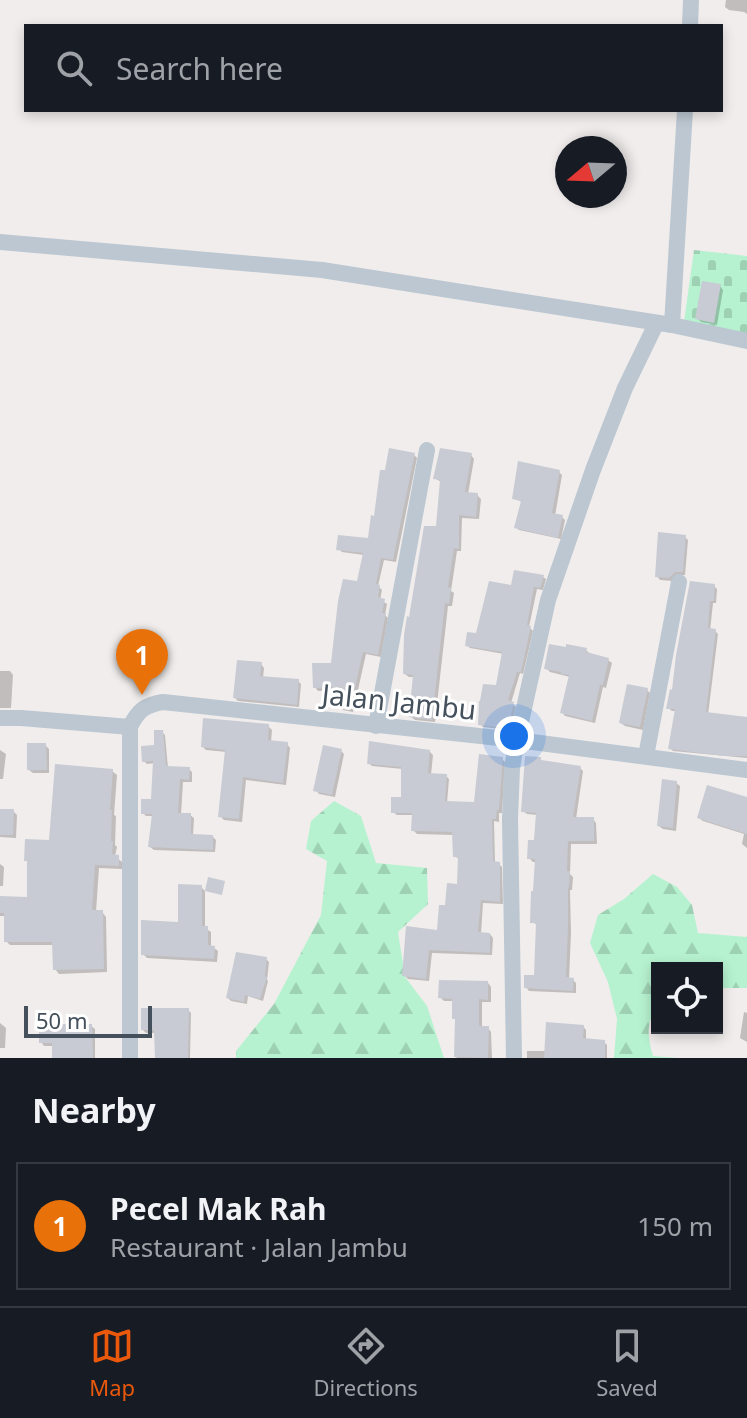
<!DOCTYPE html>
<html lang="en">
<head>
<meta charset="utf-8">
<style>
  :root { --surface:#171b24; --page:#242831; --text:#f1f3f6; --muted:#9ea1a6; --line:#363941; --accent:#ea580c }
  body { margin:0; font-family:"Noto Sans",sans-serif; background:var(--page); color:var(--text) }
  .controls { position:absolute; right:24px; bottom:24px; display:grid; overflow:hidden; border-radius:0px; box-shadow:0 4px 12px #0003 }
  .controls button { width:72px; height:72px; display:grid; place-items:center; padding:0; border:0; border-bottom:2px solid var(--line); background:var(--surface); color:var(--text); font:40px sans-serif }
  .compass { position:absolute; left:555px; top:136px; width:72px; height:72px; border-radius:50%; background:var(--surface); box-shadow:0 4px 12px #0003; rotate:251deg }
  .scale { position:absolute; left:24px; bottom:20px; width:128px; box-sizing:border-box; padding-left:8px; border:4px solid #44505c; border-top:0; font-size:22px; line-height:28px; white-space:nowrap; color:#44505c; -webkit-text-stroke:6px #fff; paint-order:stroke }
  .you { position:absolute; left:514px; top:736px; width:28px; height:28px; margin:-20px; border:6px solid #fff; border-radius:50%; background:#1a73e8; box-shadow:0 0 0 12px #1a73e833 }
  .badge { display:grid; place-items:center; width:52px; height:52px; border-radius:50%; background:var(--accent); color:#fff; font-size:26px; font-weight:700 }
  .pin { position:absolute; translate:-50% -66px; filter:drop-shadow(0 2px 4px #0008) }
  .pin::after { content:''; position:absolute; top:42px; width:28px; height:24px; background:inherit; clip-path:polygon(0 0,100% 0,50% 100%) }
  .list { margin:0; padding:0; list-style:none }
  h2 { display:flex; justify-content:space-between; align-items:center; height:104px; margin:0; padding:0 32px; font-size:34px }
  h2 small { font-size:26px; font-weight:400; color:var(--muted) }
  .list li { display:grid; grid-template-columns:52px 1fr auto; gap:24px; align-items:center; box-sizing:border-box; height:128px; margin:0 16px 16px; padding:0 16px; border:2px solid var(--line); border-radius:0px }
  .list b { display:block; font-size:30px; white-space:nowrap }
  .list p { margin:0; font-size:26px; white-space:nowrap; color:var(--muted) }
  .list em { font-size:26px; font-style:normal; color:var(--muted) }
  .icon { flex:none; width:44px; height:44px; fill:none; stroke:currentColor; stroke-width:2; stroke-linecap:round; stroke-linejoin:round }
  .map { position:relative; flex:none; width:747px; height:1058px; overflow:hidden }
  .search { position:absolute; background:var(--surface); box-shadow:0 4px 12px #0003; left:24px; right:24px; top:24px; height:88px; display:flex; align-items:center; gap:20px; box-sizing:border-box; padding:0 28px; border-radius:0px; color:var(--muted); font-size:30px }
  .sheet { height:248px; background:var(--surface) }
  nav { display:flex; justify-content:space-around; align-items:center; box-sizing:border-box; height:112px; border-top:2px solid var(--line); background:var(--surface); font-size:22px; color:var(--muted) }
  nav a { display:grid; justify-items:center; gap:4px }
  nav .on { color:var(--accent) }
  .map>svg:first-child { display:block }
  .forest { fill:url(#forest-firs) }
  .cemetery { fill:url(#cemetery-stones) }
  .shadow { fill:#0003 }
  .building { fill:#c8cbd3 }
  .lines { fill:none; stroke-linecap:round; stroke-linejoin:round }
  .street { stroke:#bcc7d1; stroke-width:16 }
  .labels { text-anchor:middle; stroke-width:6; stroke-linejoin:round; paint-order:stroke }
  .street-label { font-size:28px; fill:#44505c; stroke:#fff }
</style>
</head>
<body>
<div class="map">
<svg width="747" height="1058" viewBox="0 0 747 1058">
  <defs>
    <pattern id="forest-firs" width="22" height="20" patternUnits="userSpaceOnUse" patternTransform="scale(2)"><rect width="22" height="20" fill="#b6f2cf"/><path d="M5 1l3.5 6h-7zM16 11l3.5 6h-7z" fill="#9ed1b4"/></pattern>
    <pattern id="cemetery-stones" width="16" height="16" patternUnits="userSpaceOnUse" patternTransform="scale(2)"><rect width="16" height="16" fill="#b6f2cf"/><path d="M2 7V4a2 2 0 0 1 4 0v3zM10 15v-3a2 2 0 0 1 4 0v3z" fill="#9ed1b4"/></pattern>
  </defs>
  <rect width="100%" height="100%" fill="#f0edec"/>
  <g class="forest">
    <polygon points="334,801 361,816 376,863 427,868 428,904 398,932 405,977 427,1006 444,1058 236,1058 236,1051 274,1004 321,915 327,861 306,849 311,821"/>
    <path d="M653,874L677,887L692,905L698,933L747,937V988H717V968H657V1008C645,1023 648,1039 653,1056L677,1058H614L617,1019L608,982L590,943L598,915L624,899Z"/>
  </g>
  <polygon class="cemetery" points="694,250 747,256 747,335 684,322"/>
  <g class="shadow">
    <polygon points="726,0 747,0 747,14 744,12 729,10 725,7"/>
    <polygon points="720,286 723,290 717,325 701,322 697,318"/>
    <polygon points="414,455 417,458 396,562 384,560 378,586 382,590 380,600 387,604 385,615 388,618 381,657 366,654 353,712 343,710 340,707 342,690 318,691 315,687 333,665 359,584 364,555 342,552 339,549 370,541 376,518"/>
    <polygon points="471,455 474,459 468,494 477,495 481,499 479,519 462,518 461,551 457,551 451,591 454,593 452,606 448,606 435,722 415,720 411,717 415,677 409,677 405,674 437,528 441,482 435,478"/>
    <polygon points="559,472 562,475 555,516 562,517 565,520 561,539 519,530 516,527 522,502 514,498"/>
    <polygon points="685,537 688,540 685,575 678,575 673,581 660,580 657,576"/>
    <polygon points="543,577 546,579 543,590 537,589 529,627 533,631 523,674 520,673 511,703 516,707 511,730 483,727 480,724 497,688 504,654 470,648 467,645 477,636 513,588"/>
    <polygon points="714,586 717,589 716,603 713,603 710,631 715,631 718,634 708,715 747,718 747,758 673,751 670,748 676,711 672,711 668,708"/>
    <polygon points="586,650 589,653 608,660 612,663 606,688 603,687 595,723 565,716 562,712 570,677 550,672 546,668"/>
    <polygon points="261,664 264,668 263,678 298,681 301,684 299,707 238,701 235,698"/>
    <polygon points="0,671 10,671 13,675 11,708 0,708"/>
    <polygon points="647,690 650,693 643,730 625,726 621,723"/>
    <polygon points="268,726 272,730 271,742 287,744 290,748 286,785 246,780 242,822 224,820 220,816 227,752 206,750 203,747"/>
    <polygon points="162,732 165,735 168,768 189,769 192,772 192,782 183,782 181,815 190,815 194,818 193,836 213,837 216,840 215,852 154,850 150,847 153,816 146,816 143,813 153,801 155,763 147,764 144,761 156,747"/>
    <polygon points="45,745 49,749 49,773 33,773 29,770"/>
    <polygon points="0,750 6,754 3,779 0,779"/>
    <polygon points="341,751 344,754 335,797 319,794 316,790"/>
    <polygon points="429,751 433,755 431,775 446,776 449,779 447,803 475,804 502,759 505,762 502,813 499,813 499,822 494,821 495,863 499,864 502,867 503,904 483,903 481,934 490,934 493,938 492,955 432,953 429,981 408,979 404,975 438,932 447,908 459,886 460,860 455,856 454,835 417,834 413,830 414,815 397,815 393,812 403,799 403,769 372,766 369,763"/>
    <polygon points="540,759 544,762 580,768 583,771 576,819 593,819 596,823 597,844 571,844 570,874 573,877 572,890 570,890 571,933 569,979 573,980 576,983 576,993 529,991 526,987 536,977 538,925 532,922 536,862 533,862 529,858 536,842 538,815 527,814 523,811"/>
    <polygon points="112,771 117,775 114,815 116,816 115,845 117,847 115,856 122,862 122,869 99,868 96,912 102,912 106,917 107,972 59,974 55,969 54,945 10,945 6,941 6,916 0,916 0,898 29,899 29,863 26,860 51,842"/>
    <polygon points="676,783 680,786 676,831 663,829 659,826"/>
    <polygon points="747,800 747,848 742,844 744,834 703,821 699,818"/>
    <polygon points="0,811 13,811 17,815 16,838 0,837"/>
    <polygon points="0,864 4,867 3,886 0,886"/>
    <polygon points="201,887 205,891 205,928 211,932 211,947 214,948 218,951 217,962 147,958 143,954 180,924"/>
    <polygon points="266,959 269,962 267,980 268,981 263,1001 248,996 247,1004 231,1001 228,998"/>
    <polygon points="488,983 491,987 491,1002 482,1002 482,1028 488,1028 491,1032 492,1058 457,1058 456,1057 457,1021 454,1018 454,1001 444,1001 440,997"/>
    <polygon points="188,1010 191,1013 190,1058 157,1058 156,1033 146,1033 143,1030"/>
    <polygon points="744,1012 747,1013 747,1042 740,1038"/>
    <polygon points="0,1023 6,1028 5,1048 0,1048"/>
    <polygon points="91,1026 95,1029 95,1058 54,1058 54,1046 44,1046 41,1042"/>
    <polygon points="583,1026 586,1030 586,1041 604,1042 607,1045 607,1058 527,1058 527,1051 546,1051"/>
  </g>
  <g class="building">
    <polygon points="702,281 721,284 714,323 695,319"/>
    <polygon points="389,448 415,453 393,560 381,558 376,584 380,585 378,597 385,599 382,613 386,613 378,655 363,652 350,710 337,707 341,687 313,688 312,663 331,663 338,601 343,579 357,581 363,553 336,550 338,535 368,538 371,515 374,516 380,470 385,470"/>
    <polygon points="440,448 472,453 465,492 478,493 476,517 459,515 459,549 454,548 448,587 451,588 449,604 445,603 432,720 409,717 413,675 403,674 404,635 407,616 409,617 424,526 436,526 440,480 433,479"/>
    <polygon points="518,461 560,470 552,513 563,515 558,538 514,528 521,501 512,499"/>
    <polygon points="658,532 686,535 683,572 675,572 669,578 655,577"/>
    <polygon points="514,570 544,575 542,583 540,588 534,587 527,625 531,626 521,672 517,672 508,700 514,702 508,728 478,725 479,701 480,701 483,684 496,685 502,652 465,646 467,632 476,633 489,581 511,585"/>
    <polygon points="690,581 715,584 714,601 710,601 708,628 716,629 706,712 747,717 747,756 724,756 668,749 675,709 666,709 670,689 672,690 676,655"/>
    <polygon points="549,644 566,647 566,644 587,648 586,652 609,658 603,685 600,685 592,721 560,713 569,675 561,674 561,672 544,669"/>
    <polygon points="237,660 262,662 260,676 299,679 297,705 233,698"/>
    <polygon points="627,684 648,688 640,727 619,723"/>
    <polygon points="203,718 269,724 268,740 288,742 283,783 243,777 239,819 218,817 225,750 201,747"/>
    <polygon points="154,730 163,730 166,766 190,767 189,780 180,779 178,813 191,813 191,834 213,835 213,850 148,847 152,814 141,814 141,799 151,799 153,761 142,762 141,746 154,745"/>
    <polygon points="369,741 430,750 428,773 447,774 445,801 474,802 479,754 503,757 499,810 497,810 496,819 492,819 493,861 500,862 500,902 481,900 478,932 490,933 490,953 429,950 426,979 402,976 406,926 437,930 439,905 445,905 447,883 457,884 458,857 453,857 452,832 411,831 412,813 391,813 391,797 401,797 401,767 367,764"/>
    <polygon points="27,743 46,743 47,770 27,770"/>
    <polygon points="323,745 342,749 332,795 313,791"/>
    <polygon points="525,756 541,757 541,760 581,766 573,817 594,817 594,841 568,841 567,871 570,871 569,888 568,887 568,928 566,977 574,978 573,991 524,988 524,975 534,975 536,923 530,923 531,891 533,891 535,859 527,859 528,840 534,840 536,813 521,812"/>
    <polygon points="55,764 113,769 110,810 112,810 111,841 113,841 112,854 119,855 119,866 95,865 92,910 103,910 104,969 53,970 52,942 4,942 4,913 0,913 0,896 27,897 27,861 24,861 25,839 49,840"/>
    <polygon points="662,779 677,781 673,828 657,826"/>
    <polygon points="707,785 747,797 747,834 697,818"/>
    <polygon points="0,809 14,809 13,835 0,835"/>
    <polygon points="208,877 225,881 222,895 205,891"/>
    <polygon points="178,884 202,885 202,926 208,926 208,945 215,946 214,959 141,955 141,920 178,922"/>
    <polygon points="236,952 267,957 265,976 267,977 260,999 245,995 244,1002 226,998"/>
    <polygon points="439,980 488,981 488,1000 479,999 479,1026 489,1026 488,1058 454,1057 455,1019 452,1019 452,999 438,998"/>
    <polygon points="141,1008 189,1008 188,1058 155,1058 154,1030 141,1030"/>
    <polygon points="546,1022 584,1025 583,1038 605,1040 605,1058 544,1058"/>
    <polygon points="39,1024 92,1024 93,1058 52,1058 52,1043 39,1043"/>
  </g>
  <g class="lines">
    <g class="street">
      <polyline points="690,26 691,0"/>
      <polyline points="0,242 322,270 672,325 747,341"/>
      <polyline points="672,325 685,110"/>
      <polyline points="0,718 21,718 130,727"/>
      <polyline points="376,726 427,450"/>
      <polyline points="646,756 679,582"/>
      <path d="M130,1058V727C138,710 145,705 163,702L517,740L747,770"/>
      <polyline points="514,1058 510,819 512,768 517,740 548,600 593,470 625,388 656,324"/>
    </g>
  </g>
  <g class="labels">
    <g class="street-label">
      <text transform="translate(399 702) rotate(6)" y="10">Jalan Jambu</text>
    </g>
  </g>
</svg>
<div class="controls">
<button><svg class="icon" aria-label="locate" viewBox="0 0 24 24"><circle cx="12" cy="12" r="6"/><path d="M12 2v4M12 18v4M2 12h4M18 12h4"/></svg></button>
</div>
<svg class="compass" viewBox="-18 -18 36 36"><path d="M0-13l5 13h-10z" fill="#e53935"/><path d="M0 13l5-13h-10z" fill="#9ea1a6"/></svg>
<div class="scale">50 m</div>
<div class="you"></div>
<div class="pin badge" style="left:142px;top:695px;background:#e8710a">1</div>
<div class="search"><svg class="icon" aria-label="search" viewBox="0 0 24 24"><circle cx="10" cy="10" r="6"/><path d="M15 15l6 6"/></svg>Search here</div>
</div>
<section class="sheet">
<h2>Nearby<small></small></h2>
<ul class="list">
<li><span class="badge" style="background:#e8710a">1</span><div><b>Pecel Mak Rah</b><p>Restaurant · Jalan Jambu</p></div><em>150 m</em></li>
</ul>
</section>
<nav>
<a class="on"><svg class="icon" aria-label="map" viewBox="0 0 24 24"><path d="M3 6l6-2 6 2 6-2v14l-6 2-6-2-6 2zM9 4v14M15 6v14"/></svg>Map</a>
<a><svg class="icon" aria-label="directions" viewBox="0 0 24 24"><path d="M12 3l9 9-9 9-9-9zM9 14v-3h6M13 9l2 2-2 2"/></svg>Directions</a>
<a><svg class="icon" aria-label="saved" viewBox="0 0 24 24"><path d="M7 4h10v16l-5-4-5 4z"/></svg>Saved</a>
</nav>
</body>
</html>
